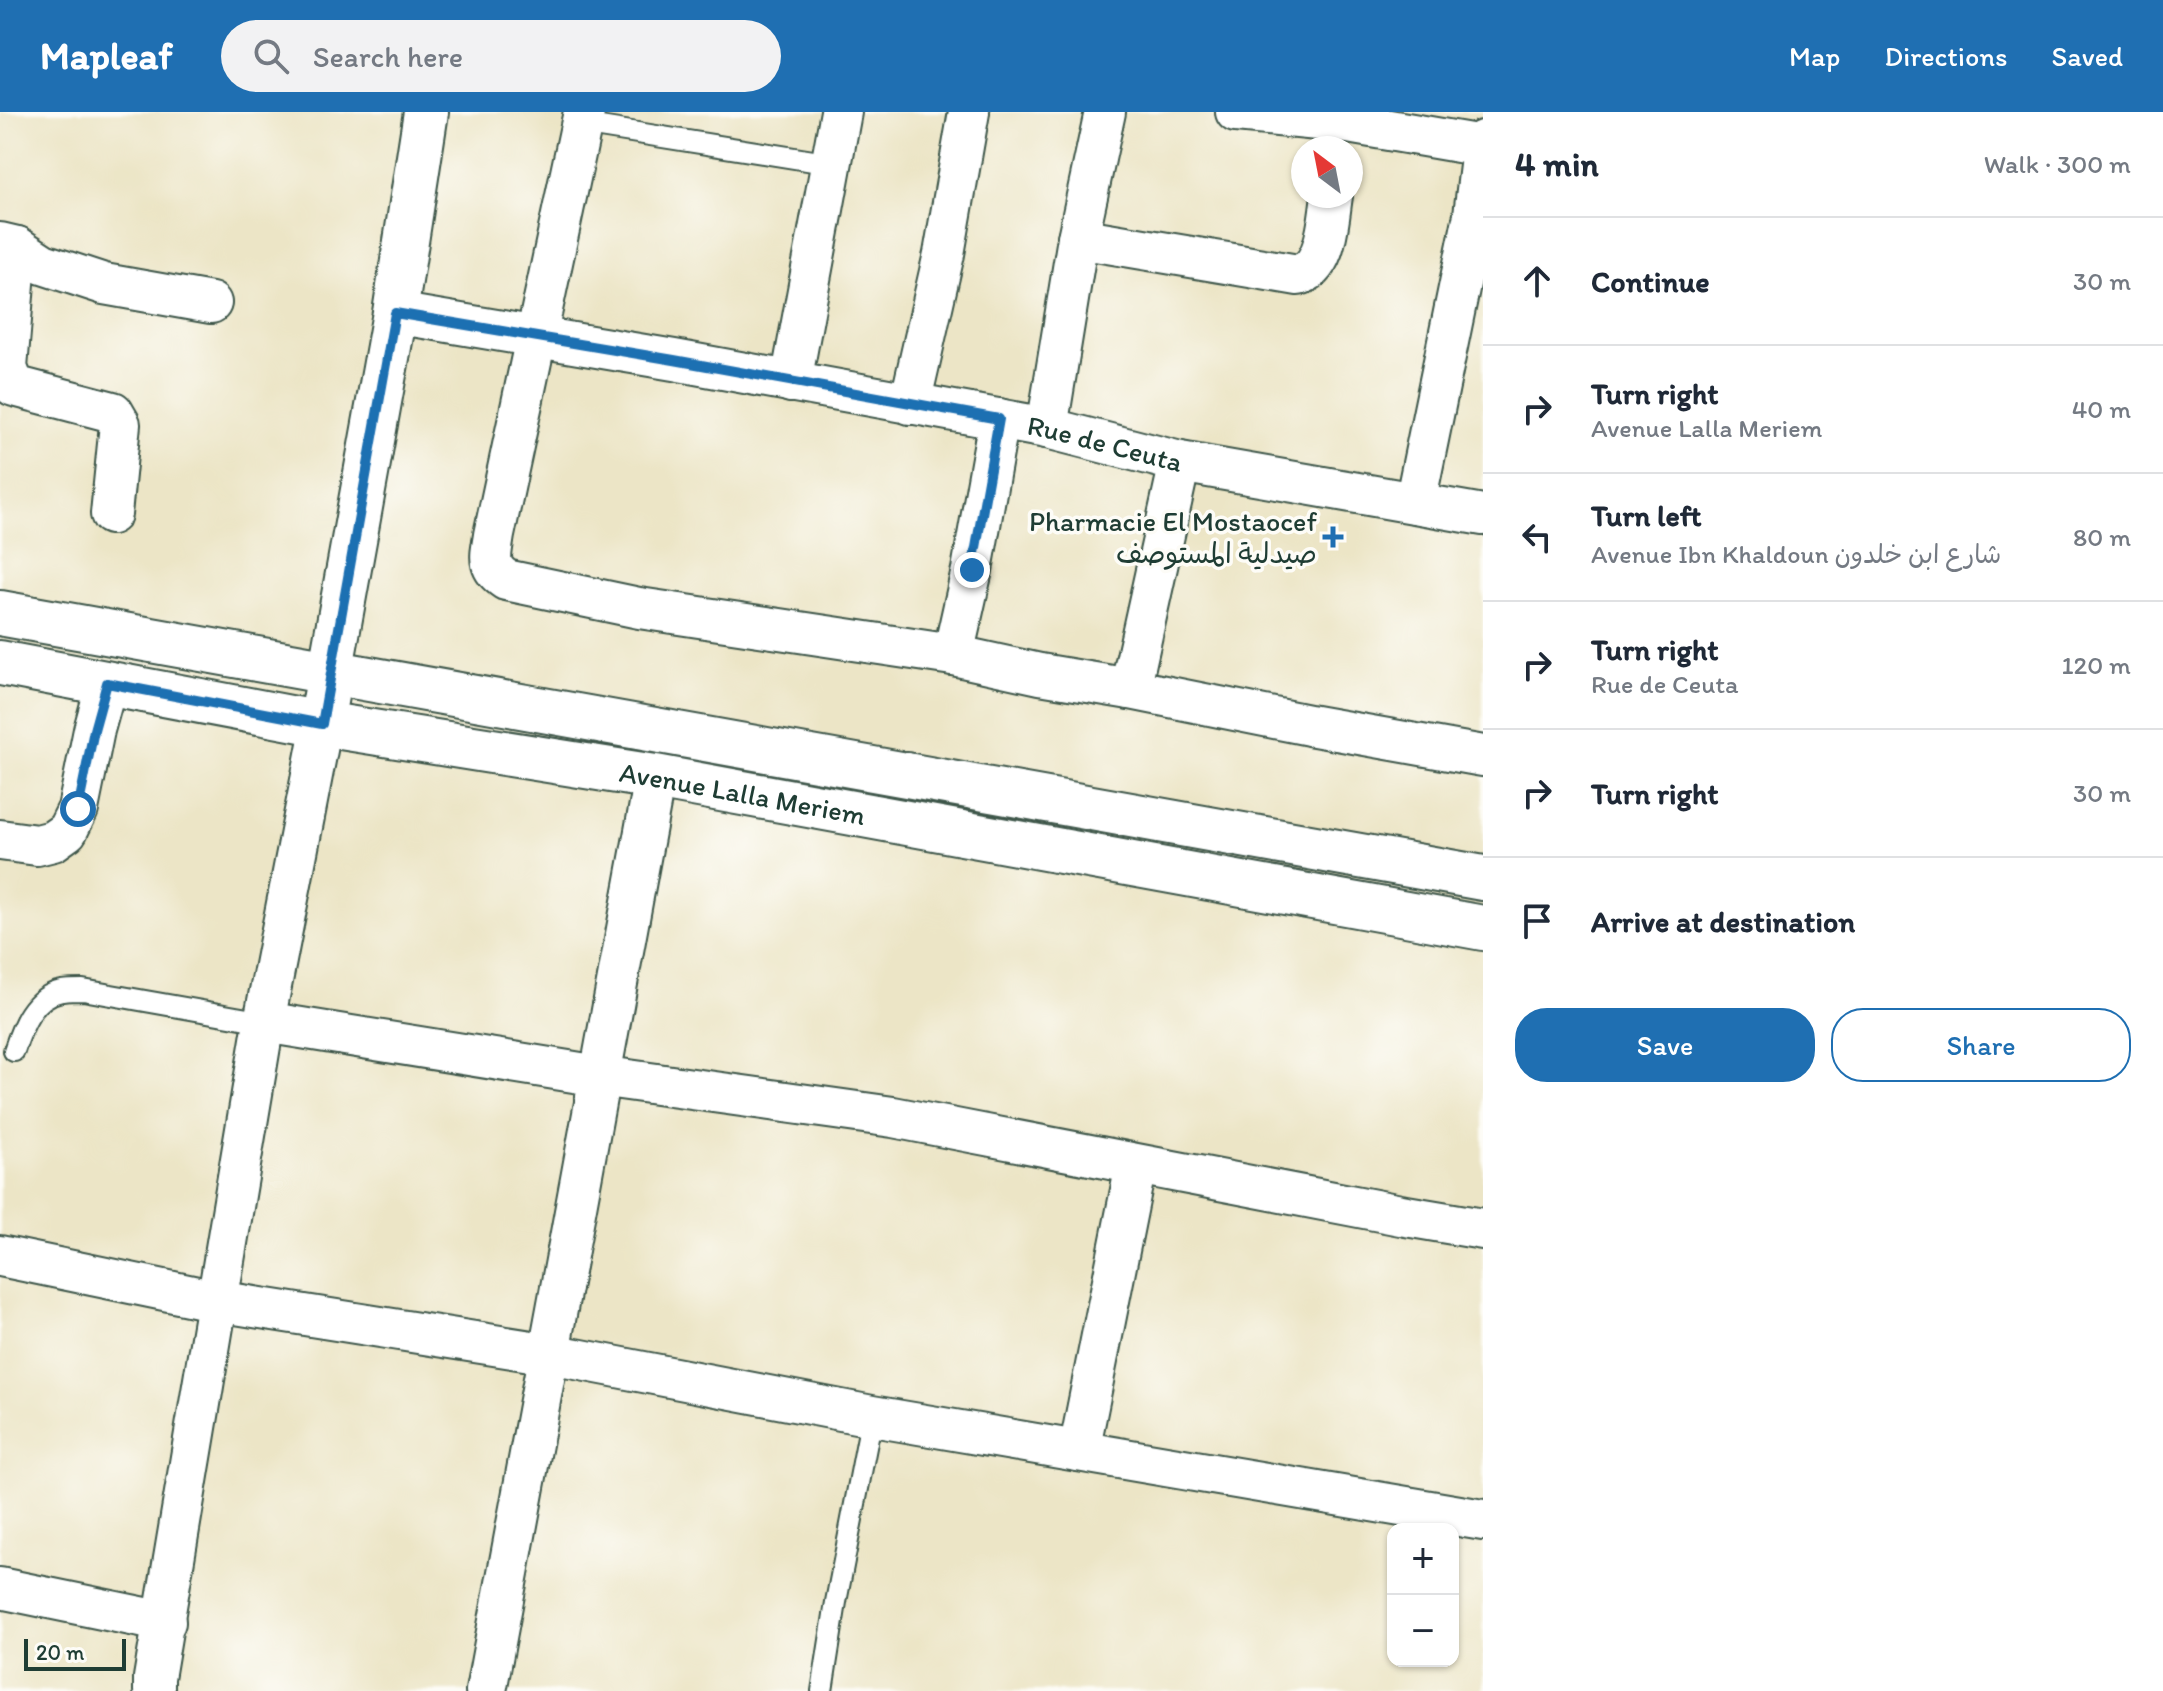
<!DOCTYPE html>
<html lang="en">
<head>
<meta charset="utf-8">
<style>
  :root { --surface:#fff; --page:#f2f2f3; --text:#1f2937; --muted:#747a83; --line:#e0e1e3; --accent:#1f6fb2 }
  body { margin:0; font-family:Itim,"Playpen Sans Arabic",sans-serif; background:var(--page); color:var(--text) }
  .controls { position:absolute; right:24px; bottom:24px; display:grid; overflow:hidden; border-radius:16px; box-shadow:0 2px 6px #0004 }
  .controls button { width:72px; height:72px; display:grid; place-items:center; padding:0; border:0; border-bottom:2px solid var(--line); background:var(--surface); color:var(--text); font:40px sans-serif }
  .compass { position:absolute; left:1291px; top:24px; width:72px; height:72px; border-radius:50%; background:var(--surface); box-shadow:0 2px 6px #0004; rotate:328deg }
  .scale { position:absolute; left:24px; bottom:20px; width:102px; box-sizing:border-box; padding-left:8px; border:4px solid #1f3d34; border-top:0; font-size:22px; line-height:28px; white-space:nowrap; color:#1f3d34; -webkit-text-stroke:6px #fdfcf7; paint-order:stroke }
  .stop { position:absolute; width:24px; height:24px; margin:-18px; border:6px solid #1f6fb2; border-radius:50%; background:#fff }
  .stop.end { background:#1f6fb2; border-color:#fff; box-shadow:0 2px 8px #0008 }
  .list { margin:0; padding:0; list-style:none }
  h2 { display:flex; justify-content:space-between; align-items:center; height:104px; margin:0; padding:0 32px; font-size:34px }
  h2 small { font-size:26px; font-weight:400; color:var(--muted) }
  .list li { display:grid; grid-template-columns:52px 1fr auto; gap:24px; align-items:center; box-sizing:border-box; height:128px; padding:0 32px; border-top:2px solid var(--line) }
  .list b { display:block; font-size:30px; white-space:nowrap }
  .list p { margin:0; font-size:26px; white-space:nowrap; color:var(--muted) }
  .list em { font-size:26px; font-style:normal; color:var(--muted) }
  .actions { display:flex; gap:16px; padding:24px 32px }
  .actions a { flex:1; padding:18px 0; border:2px solid var(--accent); border-radius:32px; text-align:center; font-size:28px; color:var(--accent) }
  .actions .main { background:var(--accent); color:#fff }
  .icon { flex:none; width:44px; height:44px; fill:none; stroke:currentColor; stroke-width:2; stroke-linecap:round; stroke-linejoin:round }
  .map { position:relative; flex:none; width:1483px; height:1579px; overflow:hidden }
  header { display:flex; align-items:center; gap:48px; box-sizing:border-box; height:112px; padding:0 40px; background:var(--accent); color:#fff }
  header strong { font-size:38px }
  nav { display:flex; gap:44px; margin-inline-start:auto; font-size:28px }
  .search { width:560px; height:72px; background:var(--page); display:flex; align-items:center; gap:20px; box-sizing:border-box; padding:0 28px; border-radius:44px; color:var(--muted); font-size:30px }
  main { display:flex }
  aside { flex:1; background:var(--surface) }
  .map>svg:first-child { display:block }
  .lines { fill:none; stroke-linecap:round; stroke-linejoin:round }
  .service-casing { stroke:#3e564a; stroke-width:24 }
  .minor-casing { stroke:#3e564a; stroke-width:44 }
  .tertiary-casing { stroke:#3e564a; stroke-width:48 }
  .service { stroke:#fff; stroke-width:20 }
  .minor { stroke:#fff; stroke-width:40 }
  .tertiary { stroke:#fff; stroke-width:44 }
  .route { stroke:#1f6fb2; stroke-width:10 }
  .poi-dot { fill:#1f6fb2; stroke:#fdfcf7; stroke-width:3 }
  .labels { text-anchor:middle; stroke-width:7; stroke-linejoin:round; paint-order:stroke }
  .street-label { font-size:28px; fill:#1f3d34; stroke:#fdfcf7 }
  .poi-label { font-size:28px; fill:#1f3d34; stroke:#fdfcf7; text-anchor:end }
</style>
</head>
<body>
<header>
<strong>Mapleaf</strong>
<div class="search"><svg class="icon" aria-label="search" viewBox="0 0 24 24"><circle cx="10" cy="10" r="6"/><path d="M15 15l6 6"/></svg>Search here</div>
<nav><a>Map</a><a>Directions</a><a>Saved</a></nav>
</header>
<main>
<div class="map">
<svg width="1483" height="1579" viewBox="0 0 1483 1579">
  <rect width="100%" height="100%" fill="#fdfcf7"/>
  <filter id="ink" filterUnits="userSpaceOnUse"><feTurbulence type="fractalNoise" baseFrequency=".0125" numOctaves="2"/><feDisplacementMap in="SourceGraphic" scale="16" xChannelSelector="R" yChannelSelector="G"/><feConvolveMatrix kernelMatrix="1 2 1 2 8 2 1 2 1" color-interpolation-filters="sRGB"/></filter>
  <filter id="wash" filterUnits="userSpaceOnUse"><feTurbulence type="fractalNoise" baseFrequency=".006" numOctaves="4" result="noise"/><feDisplacementMap in="SourceGraphic" scale="32" xChannelSelector="R" yChannelSelector="G"/><feGaussianBlur stdDeviation="1.8" result="paint"/><feColorMatrix in="noise" values="0 0 0 0 0 0 0 0 0 0 0 0 0 0 0 0 0 1.4 0 .05"/><feComposite in="paint" operator="in"/></filter>
  <g filter="url(#wash)">
    <rect width="100%" height="100%" fill="#ece5c6"/>
  </g>
  <g filter="url(#ink)">
    <g class="lines">
      <defs>
        <g id="service">
          <polyline points="581,12 832,52"/>
          <path d="M14,939C22,914 33,884 62,879C69,878 76,878 83,878L264,910"/>
          <polyline points="822,1579 836,1490 872,1304"/>
        </g>
        <g id="minor">
          <path d="M584,0L494,423C491,444 486,455 506,468L639,496L953,543L1040,562L1130,577"/>
          <polyline points="1236,0 1348,11 1482,34"/>
          <path d="M1078,126L1298,163C1327,157 1328,108 1332,84"/>
          <polyline points="0,131 17,135 43,152 104,172 211,191"/>
          <polyline points="17,135 7,256 14,274 113,300 120,312 111,402"/>
          <path id="s1" d="M395,201L674,248L1047,316L1180,350L1483,403"/>
          <polyline points="791,270 841,0"/>
          <polyline points="910,292 944,142 969,0"/>
          <polyline points="1047,316 1078,126 1105,0"/>
          <polyline points="1180,350 1130,577 1309,613 1483,644"/>
          <polyline points="1415,391 1474,103 1483,29"/>
          <polyline points="953,543 972,458 999,307"/>
          <polyline points="0,728 37,733 53,729 67,719 78,697 94,618 107,571"/>
          <polyline points="264,910 599,964 893,1005 1406,1104 1483,1117"/>
          <polyline points="0,1144 217,1189 550,1242 872,1304 1483,1408"/>
          <polyline points="1079,1339 1136,1053"/>
          <polyline points="0,1476 165,1510"/>
          <polyline points="154,1579 154,1566 264,910 322,612"/>
          <path d="M486,1579C544,1275 598,969 655,665"/>
        </g>
        <g id="tertiary">
          <polyline points="0,501 1483,766"/>
          <path id="s2" d="M0,551L322,612L655,665L1483,816"/>
          <polyline points="325,589 395,201 426,0"/>
        </g>
      </defs>
      <use href="#service" class="service-casing"/>
      <use href="#minor" class="minor-casing"/>
      <use href="#tertiary" class="tertiary-casing"/>
      <use href="#service" class="service"/>
      <use href="#minor" class="minor"/>
      <use href="#tertiary" class="tertiary"/>
    </g>
  </g>
  <g class="lines" filter="url(#ink)">
    <polyline class="route" points="78,697 94,618 107,571 322,612 395,201 674,248 999,307 972,458"/>
  </g>
  <path class="poi-dot" d="M1329 413h8v8h8v8h-8v8h-8v-8h-8v-8h8z"/>
  <g class="labels">
    <g class="street-label">
      <text dy="10" stroke="none"><textPath href="#s1" startOffset="722">Rue de Ceuta</textPath></text>
      <text dy="10" stroke="none"><textPath href="#s2" startOffset="754">Avenue Lalla Meriem</textPath></text>
    </g>
    <g class="poi-label">
      <text x="1317" y="419">Pharmacie El Mostaocef<tspan x="1317" dy="32">صيدلية المستوصف</tspan></text>
    </g>
  </g>
</svg>
<div class="controls">
<button>+</button>
<button>−</button>
</div>
<svg class="compass" viewBox="-18 -18 36 36"><path d="M0-13l5 13h-10z" fill="#e53935"/><path d="M0 13l5-13h-10z" fill="#747a83"/></svg>
<div class="scale">20 m</div>
<div class="stop" style="left:78px;top:697px"></div>
<div class="stop end" style="left:972px;top:458px"></div>
</div>
<aside>
<h2>4 min<small>Walk · 300 m</small></h2>
<ul class="list">
<li><svg class="icon" aria-label="ahead" viewBox="0 0 24 24"><path d="M12 20V5M6 11l6-6 6 6"/></svg><div><b>Continue</b></div><em>30 m</em></li>
<li><svg class="icon" aria-label="right" viewBox="0 0 24 24"><path d="M7 20v-9h11M14 6l5 5-5 5"/></svg><div><b>Turn right</b><p>Avenue Lalla Meriem</p></div><em>40 m</em></li>
<li><svg class="icon" aria-label="left" viewBox="0 0 24 24"><path d="M17 20v-9H6M10 6l-5 5 5 5"/></svg><div><b>Turn left</b><p>Avenue Ibn Khaldoun شارع ابن خلدون</p></div><em>80 m</em></li>
<li><svg class="icon" aria-label="right" viewBox="0 0 24 24"><path d="M7 20v-9h11M14 6l5 5-5 5"/></svg><div><b>Turn right</b><p>Rue de Ceuta</p></div><em>120 m</em></li>
<li><svg class="icon" aria-label="right" viewBox="0 0 24 24"><path d="M7 20v-9h11M14 6l5 5-5 5"/></svg><div><b>Turn right</b></div><em>30 m</em></li>
<li><svg class="icon" aria-label="arrive" viewBox="0 0 24 24"><path d="M6 21V4h12l-3 4 3 4H6"/></svg><div><b>Arrive at destination</b></div></li>
</ul>
<div class="actions"><a class="main">Save</a><a>Share</a></div>
</aside>
</main>
</body>
</html>
